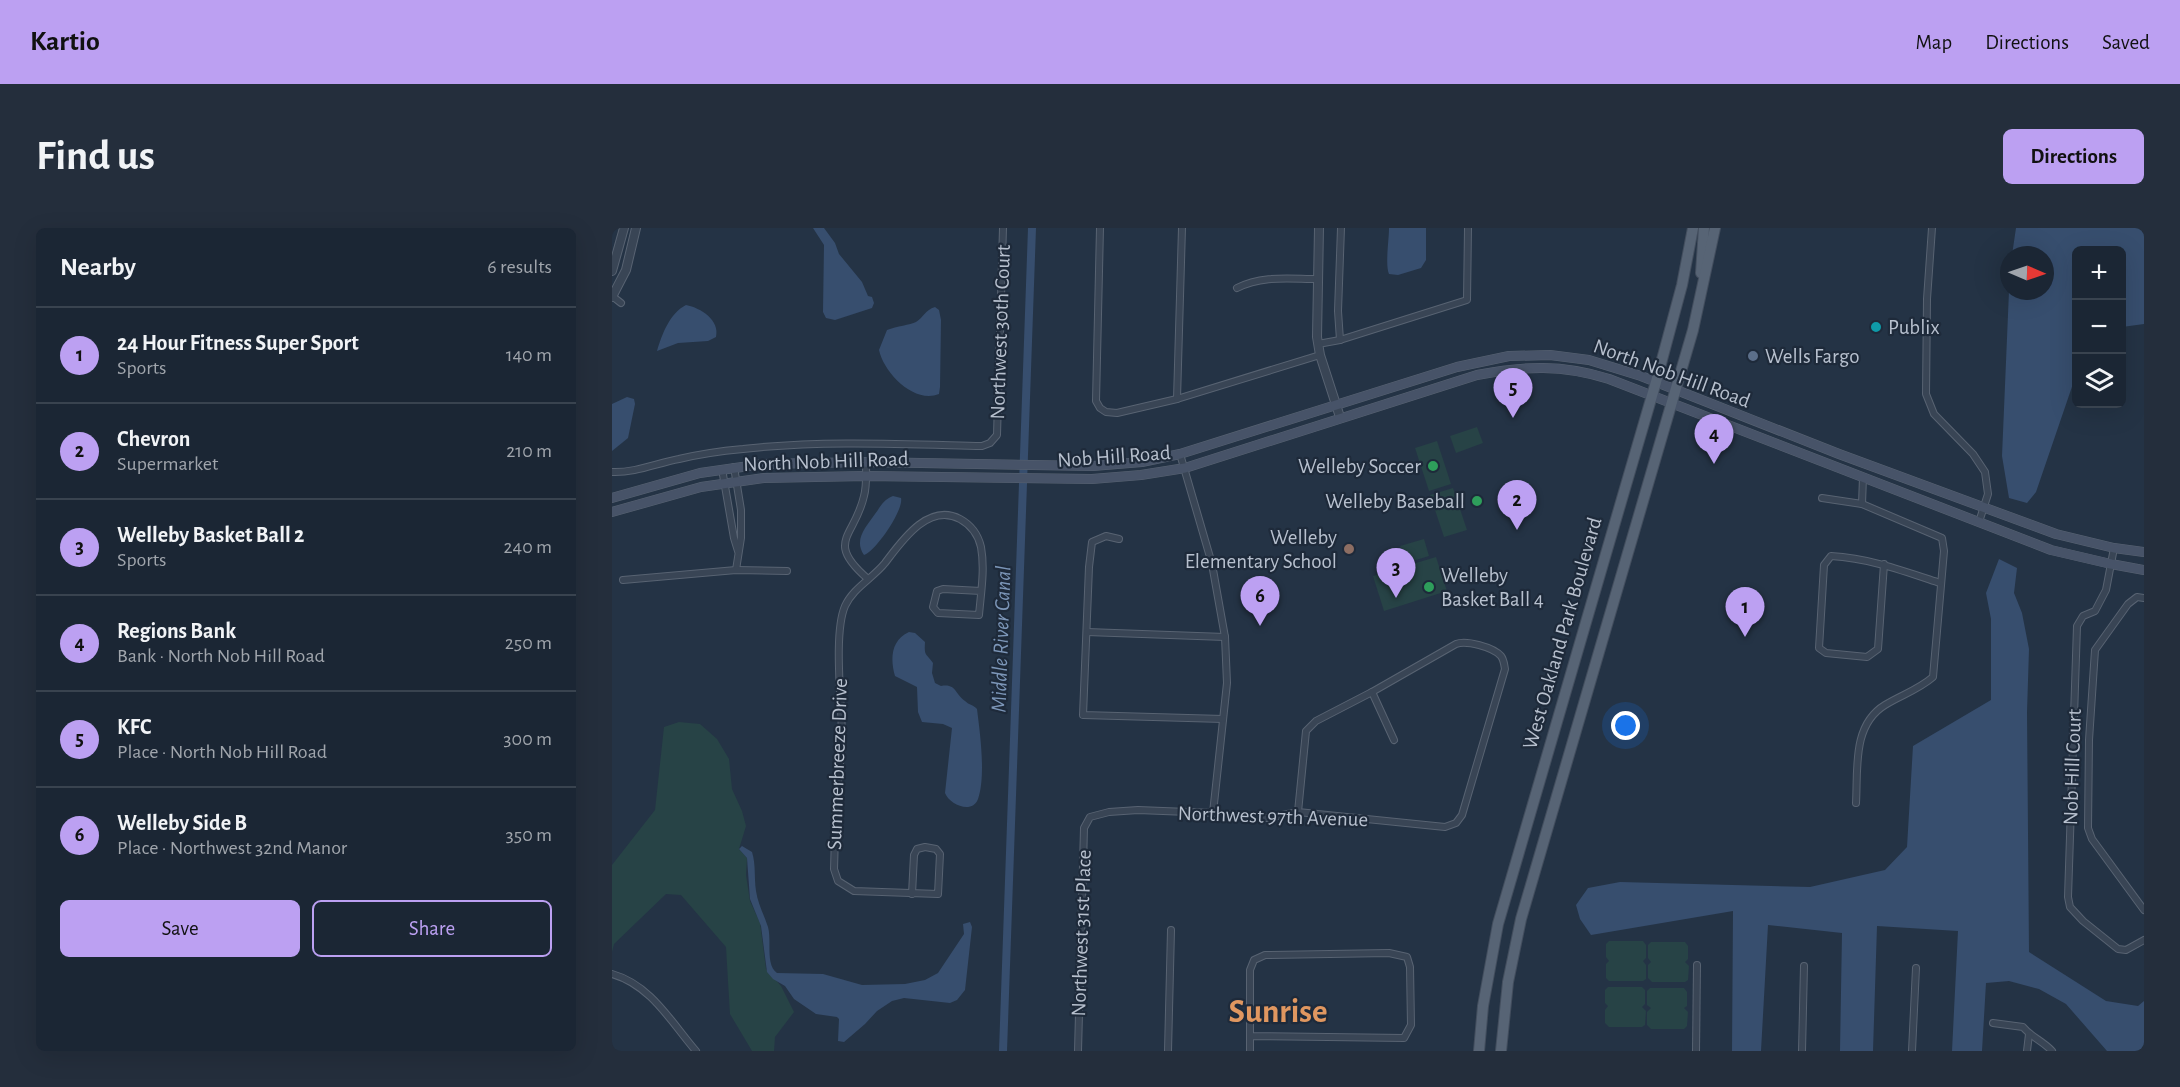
<!DOCTYPE html>
<html lang="en">
<head>
<meta charset="utf-8">
<style>
  :root { --surface:#1b2634; --page:#242e3c; --text:#f1f3f6; --muted:#a0a5ac; --line:#39434f; --accent:#bca0f2 }
  body { margin:0; font-family:"Alegreya Sans",sans-serif; background:var(--page); color:var(--text) }
  .controls { position:absolute; right:18px; top:18px; display:grid; overflow:hidden; border-radius:9px; box-shadow:0 6px 24px #0002 }
  .controls button { width:54px; height:54px; display:grid; place-items:center; padding:0; border:0; border-bottom:2px solid var(--line); background:var(--surface); color:var(--text); font:30px sans-serif }
  .compass { position:absolute; left:1388px; top:18px; width:54px; height:54px; border-radius:50%; background:var(--surface); box-shadow:0 6px 24px #0002; rotate:92deg }
  .you { position:absolute; left:1014px; top:498px; width:21px; height:21px; margin:-15px; border:4px solid #fff; border-radius:50%; background:#1a73e8; box-shadow:0 0 0 9px #1a73e833 }
  .badge { display:grid; place-items:center; width:39px; height:39px; border-radius:50%; background:var(--accent); color:#111; font-size:20px; font-weight:700 }
  .pin { position:absolute; translate:-50% -50px; filter:drop-shadow(0 2px 3px #0008) }
  .pin::after { content:''; position:absolute; top:32px; width:21px; height:18px; background:inherit; clip-path:polygon(0 0,100% 0,50% 100%) }
  .list { margin:0; padding:0; list-style:none }
  h2 { display:flex; justify-content:space-between; align-items:center; height:78px; margin:0; padding:0 24px; font-size:26px }
  h2 small { font-size:20px; font-weight:400; color:var(--muted) }
  .list li { display:grid; grid-template-columns:39px 1fr auto; gap:18px; align-items:center; box-sizing:border-box; height:96px; padding:0 24px; border-top:2px solid var(--line) }
  .list b { display:block; font-size:22px; white-space:nowrap }
  .list p { margin:0; font-size:20px; white-space:nowrap; color:var(--muted) }
  .list em { font-size:20px; font-style:normal; color:var(--muted) }
  .actions { display:flex; gap:12px; padding:18px 24px }
  .actions a { flex:1; padding:14px 0; border:2px solid var(--accent); border-radius:9px; text-align:center; font-size:21px; color:var(--accent) }
  .actions .main { background:var(--accent); color:#111 }
  .icon { flex:none; width:33px; height:33px; fill:none; stroke:currentColor; stroke-width:2; stroke-linecap:round; stroke-linejoin:round }
  .map { position:relative; flex:none; width:1532px; height:823px; overflow:hidden; border-radius:9px }
  header { display:flex; align-items:center; gap:36px; box-sizing:border-box; height:84px; padding:0 30px; background:var(--accent); color:#111 }
  header strong { font-size:28px }
  nav { display:flex; gap:33px; margin-inline-start:auto; font-size:21px }
  .intro { display:flex; align-items:center; justify-content:space-between; box-sizing:border-box; height:144px; padding:0 36px }
  h1 { margin:0; font-size:42px }
  .button { padding:15px 27px; border-radius:9px; background:var(--accent); color:#111; font-size:21px; font-weight:700 }
  main { display:flex; gap:36px; padding:0 36px }
  aside { flex:1; background:var(--surface); border-radius:9px; box-shadow:0 6px 24px #0002 }
  .map>svg:first-child { display:block }
  .green { fill:#274346 }
  .water { fill:#374e6e }
  .lines { fill:none; stroke-linecap:round; stroke-linejoin:round }
  .canal { stroke:#374e6e; stroke-width:8 }
  .minor-casing { stroke:#586372; stroke-width:8 }
  .tertiary-casing { stroke:#586372; stroke-width:10 }
  .secondary-casing { stroke:#586372; stroke-width:10 }
  .primary-casing { stroke:#434e5e; stroke-width:12 }
  .minor { stroke:#394555; stroke-width:6 }
  .tertiary { stroke:#394555; stroke-width:8 }
  .secondary { stroke:#475368; stroke-width:9 }
  .primary { stroke:#576475; stroke-width:10 }
  .culture-dot { fill:#0f9aa8; stroke:#1e2a3a; stroke-width:2 }
  .service-dot { fill:#5c6f8a; stroke:#1e2a3a; stroke-width:2 }
  .leisure-dot { fill:#2e9e5b; stroke:#1e2a3a; stroke-width:2 }
  .education-dot { fill:#8d6e63; stroke:#1e2a3a; stroke-width:2 }
  .labels { text-anchor:middle; stroke-width:4.5; stroke-linejoin:round; paint-order:stroke }
  .poi-label { font-size:21px; fill:#b7c0ce; stroke:#1e2a3a; text-anchor:start }
  .street-label { font-size:21px; fill:#b7c0ce; stroke:#1e2a3a }
  .water-label { font-size:22px; font-style:italic; fill:#7c96b8; stroke:#1e2a3a }
  .town-label { font-size:33px; font-weight:bold; fill:#e09760; stroke:#1e2a3a }
</style>
</head>
<body>
<header>
<strong>Kartio</strong>
<nav><a>Map</a><a>Directions</a><a>Saved</a></nav>
</header>
<div class="intro"><h1>Find us</h1><a class="button">Directions</a></div>
<main>
<aside>
<h2>Nearby<small>6 results</small></h2>
<ul class="list">
<li><span class="badge">1</span><div><b>24 Hour Fitness Super Sport</b><p>Sports</p></div><em>140 m</em></li>
<li><span class="badge">2</span><div><b>Chevron</b><p>Supermarket</p></div><em>210 m</em></li>
<li><span class="badge">3</span><div><b>Welleby Basket Ball 2</b><p>Sports</p></div><em>240 m</em></li>
<li><span class="badge">4</span><div><b>Regions Bank</b><p>Bank · North Nob Hill Road</p></div><em>250 m</em></li>
<li><span class="badge">5</span><div><b>KFC</b><p>Place · North Nob Hill Road</p></div><em>300 m</em></li>
<li><span class="badge">6</span><div><b>Welleby Side B</b><p>Place · Northwest 32nd Manor</p></div><em>350 m</em></li>
</ul>
<div class="actions"><a class="main">Save</a><a>Share</a></div>
</aside>
<div class="map">
<svg width="1532" height="823" viewBox="0 0 1532 823">
  <rect width="100%" height="100%" fill="#243345"/>
  <g class="green">
    <polygon points="865,199 871,215 844,225 838,208"/>
    <polygon points="825,213 839,256 817,263 803,220"/>
    <polygon points="841,260 855,302 832,309 818,267"/>
    <polygon points="812,311 817,328 794,335 788,318"/>
    <polygon points="824,329 835,363 772,383 761,348"/>
    <polygon points="67,494 88,496 105,511 117,531 120,561 130,583 134,598 127,621 135,630 134,647 138,673 148,695 154,741 169,758 182,784 163,809 162,823 140,823 118,786 114,719 69,667 54,666 2,716 0,724 0,637 43,582 52,499"/>
    <polygon points="997,713 1031,713 1034,717 1034,730 1031,733 1034,737 1034,751 1031,753 997,753 994,750 994,736 997,733 994,729 994,716"/>
    <polygon points="1039,714 1073,714 1076,718 1076,731 1073,734 1077,738 1076,752 1073,754 1040,754 1036,750 1036,737 1039,734 1036,730 1036,717"/>
    <polygon points="996,759 1030,759 1033,762 1033,776 1030,779 1034,783 1033,797 1030,799 997,799 993,795 993,782 996,778 993,775 993,762"/>
    <polygon points="1038,760 1072,760 1075,764 1075,778 1072,780 1076,784 1075,798 1072,801 1039,801 1035,797 1035,784 1039,780 1035,777 1035,763"/>
  </g>
  <g class="water">
    <polygon points="201,0 212,0 223,15 227,26 250,54 256,68 260,69 262,75 260,80 223,92 214,90 211,84 212,17"/>
    <path d="M777,0H814V32L809,40L786,47L777,46C773,37 777,12 777,0Z"/>
    <polygon points="1404,0 1532,0 1532,96 1510,99 1510,22 1464,22 1464,147 1424,264 1415,275 1397,270 1390,228 1397,63 1433,63 1433,27 1400,27"/>
    <path d="M74,77C89,80 108,92 104,109L96,113L66,115L45,123C50,106 58,85 74,77Z"/>
    <path d="M323,79L327,82L329,92L328,159L327,166C302,176 272,145 267,122L275,102C285,98 298,97 304,94C312,89 313,82 323,79Z"/>
    <polygon points="15,169 22,171 23,176 16,210 0,223 0,176"/>
    <path d="M281,268L289,270C292,282 263,324 252,327C241,311 255,298 263,286C269,278 271,272 281,268Z"/>
    <polygon points="1387,331 1405,340 1402,365 1410,385 1417,421 1415,484 1417,724 1494,773 1526,778 1532,773 1532,823 1495,823 1454,776 1427,761 1397,753 1374,755 1370,823 1340,823 1346,703 1265,698 1261,823 1228,823 1230,705 1156,697 1149,823 1120,823 1121,683 979,707 968,691 964,677 976,660 1008,654 1198,659 1273,642 1295,619 1301,518 1379,472 1379,391 1374,365"/>
    <path d="M297,404L303,405L313,414C312,429 314,425 321,435L320,445L323,455L329,458C344,455 343,466 353,473C357,477 362,477 365,481C368,505 374,548 366,571C360,587 337,576 333,565L340,500L331,496L310,494L306,484L305,459L283,448C278,431 279,412 297,404Z"/>
    <path d="M130,618L140,624C144,637 142,649 144,663C146,676 152,687 156,699C160,713 153,736 165,745L211,746L250,757L293,756L313,752L326,745L352,706L351,696L358,694L360,699L353,762L345,772L338,775L292,770L280,773L265,783L253,796L232,814L226,813L227,791L225,789L204,786L182,771L173,758L161,751L155,744L149,698L138,671L135,630L127,621Z"/>
  </g>
  <g class="lines">
    <polyline class="canal" points="391,823 420,0"/>
    <defs>
      <g id="minor">
        <polyline points="488,0 484,173 488,180 494,184 505,185 565,171 708,127"/>
        <polyline points="1320,0 1315,71 1314,166 1322,186 1361,226 1373,244 1376,266 1367,294"/>
        <path d="M625,60C650,47 678,51 705,51"/>
        <polyline points="0,68 9,75"/>
        <polyline points="728,112 726,83 729,0"/>
        <polyline points="706,116 728,112 855,72 856,0"/>
        <polyline points="565,171 570,0"/>
        <polyline points="568,226 600,336 613,409 615,455 601,585"/>
        <path d="M254,234C254,245 255,257 252,268C243,309 212,313 256,351"/>
        <polyline points="122,239 129,282 129,310 124,342"/>
        <polyline points="110,241 122,310 126,323"/>
        <path d="M0,244C23,245 45,235 67,231C88,226 109,223 131,221C210,212 290,216 370,218L378,215L385,207L391,0"/>
        <path d="M1210,270L1250,276L1330,310L1332,323L1321,449C1306,462 1289,467 1273,477C1240,497 1246,541 1244,575"/>
        <polyline points="1250,276 1251,249"/>
        <polyline points="507,311 494,308 480,314 477,339 471,487 611,491"/>
        <polyline points="1502,320 1494,362 1483,383 1471,388 1465,398 1456,669 1458,679 1471,693 1506,721 1514,722 1532,712"/>
        <path d="M1272,336L1266,421L1255,429L1214,425L1207,420L1212,337L1219,328C1257,330 1292,343 1328,355"/>
        <polyline points="11,352 124,342 175,343"/>
        <polyline points="1532,370 1525,369 1516,376 1483,422 1477,512 1476,600 1480,611 1532,682"/>
        <polyline points="475,404 613,409"/>
        <polyline points="760,464 782,512"/>
        <path d="M300,666L302,627L305,621L313,619L324,621L328,626L326,666L242,663L226,653L222,641C223,613 223,584 226,555C227,540 230,525 230,510C230,477 221,406 233,378C241,360 261,350 273,335C289,314 316,274 348,291C359,297 366,306 369,319C373,341 369,364 367,387L326,385L321,379L325,363L331,361L369,363"/>
        <path d="M0,746C39,757 59,794 84,823"/>
        <path d="M1381,795L1411,799C1419,809 1431,813 1440,823"/>
        <path d="M466,823L472,600L478,589L497,584L526,582L601,585L655,590L686,584L833,599L844,595L850,587L893,441C892,436 892,432 889,428C881,419 854,412 844,416L760,464L704,493L694,503L686,584"/>
        <polyline points="556,823 559,702"/>
        <polyline points="638,823 638,742 642,732 653,727 777,725 795,729 798,739 799,797 792,810 638,808"/>
        <polyline points="1084,823 1085,737"/>
        <polyline points="1190,823 1192,738"/>
        <polyline points="1300,823 1304,740"/>
        <polyline points="1415,823 1417,806"/>
      </g>
      <g id="tertiary">
        <polyline points="707,0 705,109 708,127 728,189"/>
        <polyline points="0,43 12,0"/>
        <polyline points="0,69 14,42 24,0"/>
      </g>
      <g id="secondary">
        <polyline points="0,270 88,245 151,236 254,234 481,238 530,234 568,226 845,139 897,128 938,127 977,132 1029,148 1227,226 1444,306 1502,320 1532,324"/>
        <path d="M0,284L89,259L152,250L254,248L480,251L529,247L573,240L865,147C912,138 950,136 997,151L1439,322L1499,336L1532,342"/>
      </g>
      <g id="primary">
        <polyline points="1089,45 1092,0"/>
        <polyline points="867,823 871,778 886,696 1044,154 1070,57 1081,0"/>
        <polyline points="889,823 896,754 909,691 1081,102 1103,0"/>
      </g>
    </defs>
    <use href="#minor" class="minor-casing"/>
    <use href="#tertiary" class="tertiary-casing"/>
    <use href="#secondary" class="secondary-casing"/>
    <use href="#primary" class="primary-casing"/>
    <use href="#minor" class="minor"/>
    <use href="#tertiary" class="tertiary"/>
    <use href="#secondary" class="secondary"/>
    <use href="#primary" class="primary"/>
  </g>
  <circle class="culture-dot" cx="1264" cy="99" r="6"/>
  <circle class="service-dot" cx="1141" cy="128" r="6"/>
  <g class="leisure-dot">
    <circle cx="821" cy="238" r="6"/>
    <circle cx="865" cy="273" r="6"/>
    <circle cx="817" cy="359" r="6"/>
  </g>
  <circle class="education-dot" cx="737" cy="321" r="6"/>
  <g class="labels">
    <g class="poi-label">
      <text x="1276" y="106">Publix</text>
      <text x="1153" y="135">Wells Fargo</text>
      <text x="809" y="245" text-anchor="end">Welleby Soccer</text>
      <text x="853" y="280" text-anchor="end">Welleby Baseball</text>
      <text x="725" y="316" text-anchor="end">Welleby<tspan x="725" dy="24">Elementary School</tspan></text>
      <text x="829" y="354">Welleby<tspan x="829" dy="24">Basket Ball 4</tspan></text>
    </g>
    <g class="street-label">
      <text transform="translate(388 104) rotate(-88)" y="7">Northwest 30th Court</text>
      <text transform="translate(1060 145) rotate(20)" y="7">North Nob Hill Road</text>
      <text transform="translate(502 228) rotate(-4)" y="7">Nob Hill Road</text>
      <text transform="translate(214 233) rotate(-2)" y="7">North Nob Hill Road</text>
      <text transform="translate(950 405) rotate(-74)" y="7">West Oakland Park Boulevard</text>
      <text transform="translate(225 536) rotate(-88)" y="7">Summerbreeze Drive</text>
      <text transform="translate(1460 539) rotate(-88)" y="7">Nob Hill Court</text>
      <text transform="translate(661 588) rotate(2)" y="7">Northwest 97th Avenue</text>
      <text transform="translate(469 705) rotate(-88)" y="7">Northwest 31st Place</text>
    </g>
    <g class="water-label">
      <text transform="translate(388 411) rotate(-88)" y="8">Middle River Canal</text>
    </g>
    <g class="town-label">
      <text x="666" y="794">Sunrise</text>
    </g>
  </g>
</svg>
<div class="controls">
<button>+</button>
<button>−</button>
<button><svg class="icon" aria-label="layers" viewBox="0 0 24 24"><path d="M12 4l9 5-9 5-9-5zM3 14l9 5 9-5"/></svg></button>
</div>
<svg class="compass" viewBox="-18 -18 36 36"><path d="M0-13l5 13h-10z" fill="#e53935"/><path d="M0 13l5-13h-10z" fill="#a0a5ac"/></svg>
<div class="you"></div>
<div class="pin badge" style="left:1133px;top:409px">1</div>
<div class="pin badge" style="left:905px;top:302px">2</div>
<div class="pin badge" style="left:784px;top:370px">3</div>
<div class="pin badge" style="left:1102px;top:236px">4</div>
<div class="pin badge" style="left:901px;top:190px">5</div>
<div class="pin badge" style="left:648px;top:398px">6</div>
</div>
</main>
</body>
</html>
